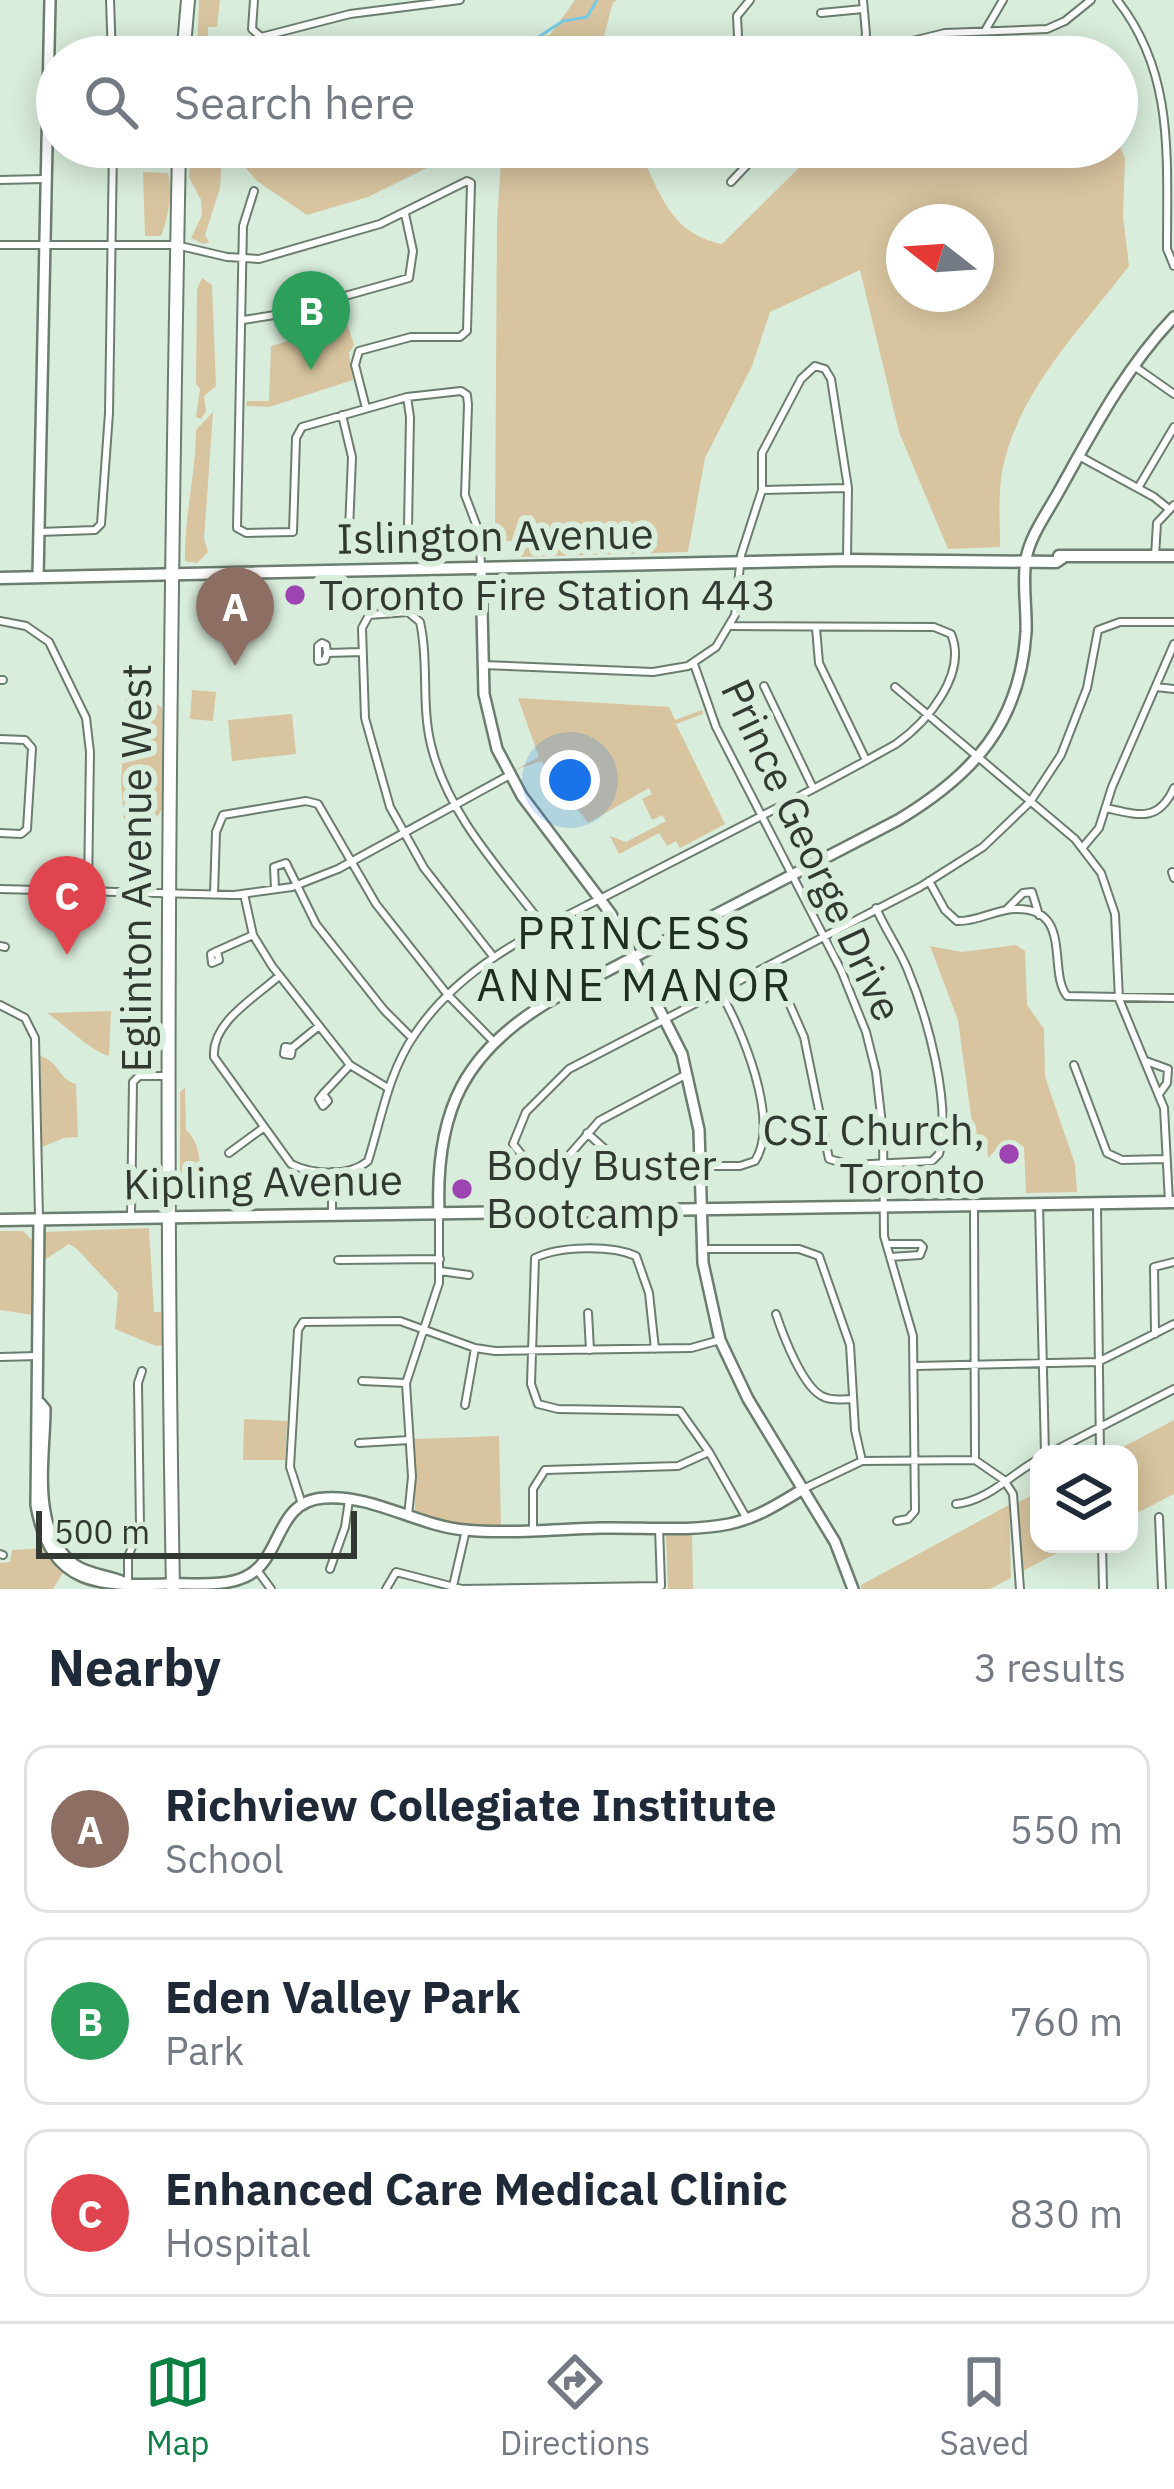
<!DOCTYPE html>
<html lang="en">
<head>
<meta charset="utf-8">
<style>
	body { margin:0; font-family:"IBM Plex Sans",sans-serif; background:#f6f6f7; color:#1f2937 }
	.controls { position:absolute; right:36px; bottom:36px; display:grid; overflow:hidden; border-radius:24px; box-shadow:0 6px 30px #0003 }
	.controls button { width:108px; height:108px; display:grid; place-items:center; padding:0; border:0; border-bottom:3px solid #e0e1e3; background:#fff; color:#1f2937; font:60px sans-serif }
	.compass { position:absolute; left:886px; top:204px; width:108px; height:108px; border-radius:50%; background:#fff; box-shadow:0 6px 30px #0003; rotate:287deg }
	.scale { position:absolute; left:36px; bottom:30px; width:321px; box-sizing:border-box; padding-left:12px; border:6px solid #313932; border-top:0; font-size:33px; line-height:42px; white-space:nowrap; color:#313932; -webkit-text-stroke:9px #d9eddc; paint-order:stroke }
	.you { position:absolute; left:570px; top:780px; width:42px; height:42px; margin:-30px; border:9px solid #fff; border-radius:50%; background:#1a73e8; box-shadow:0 0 0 18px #1a73e833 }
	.badge { display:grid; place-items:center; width:78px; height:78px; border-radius:50%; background:#0b8043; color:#fff; font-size:39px; font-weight:700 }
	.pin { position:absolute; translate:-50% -99px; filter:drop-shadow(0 3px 6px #0008) }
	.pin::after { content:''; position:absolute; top:63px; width:42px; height:36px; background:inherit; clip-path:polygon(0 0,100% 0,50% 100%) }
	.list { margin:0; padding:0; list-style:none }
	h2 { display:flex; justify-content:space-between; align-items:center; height:156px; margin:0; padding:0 48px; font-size:51px }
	h2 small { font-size:39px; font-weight:400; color:#747a83 }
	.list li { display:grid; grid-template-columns:78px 1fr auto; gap:36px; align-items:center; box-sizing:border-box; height:168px; margin:0 24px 24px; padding:0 24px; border:3px solid #e0e1e3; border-radius:24px }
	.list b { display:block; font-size:45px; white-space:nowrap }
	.list p { margin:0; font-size:39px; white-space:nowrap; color:#747a83 }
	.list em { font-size:39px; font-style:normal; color:#747a83 }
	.icon { flex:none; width:66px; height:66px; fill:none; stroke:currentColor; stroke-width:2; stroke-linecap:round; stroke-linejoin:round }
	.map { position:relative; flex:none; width:1174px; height:1589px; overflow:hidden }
	.search { position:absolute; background:#fff; box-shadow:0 6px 30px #0003; left:36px; right:36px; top:36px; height:132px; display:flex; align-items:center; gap:30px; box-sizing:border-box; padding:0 42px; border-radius:66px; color:#747a83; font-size:45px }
	.sheet { height:732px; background:#fff }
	nav { display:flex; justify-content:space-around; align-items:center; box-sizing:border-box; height:168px; border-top:3px solid #e0e1e3; background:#fff; font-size:33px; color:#747a83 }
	nav a { display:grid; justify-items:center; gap:6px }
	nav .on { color:#0b8043 }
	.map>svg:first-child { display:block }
</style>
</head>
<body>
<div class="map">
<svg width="1174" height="1589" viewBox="0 0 1174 1589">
	<rect width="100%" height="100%" fill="#d9eddc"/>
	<path fill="#d8c49f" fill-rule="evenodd" d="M 199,0 L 220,0 L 217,27 L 208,27 L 208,57 L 197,57 Z
		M 575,0 L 618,0 L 613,2 L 602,44 L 593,57 L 346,57 L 550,35 Z
		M 1117,140 L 1125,158 L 1123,216 L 1129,266 C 1081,329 1017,392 1002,472 C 998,496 1000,523 1000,547 L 948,549 L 899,432 L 860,270 L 770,312 L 752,366 L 705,458 L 688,552 L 521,557 L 520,541 L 505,541 L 495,532 L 497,222 L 501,162 L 492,147 L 637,147 C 661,192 668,233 722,244 L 820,147 L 1117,147 ZM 976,222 L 976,294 L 904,294 L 904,222 Z
		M 190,147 L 469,147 L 368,197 L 307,215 L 257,181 L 230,150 L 222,156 L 220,188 L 205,235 L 209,242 L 203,244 L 191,238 L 202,215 L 201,200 L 189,177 Z
		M 143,172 L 168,173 C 173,193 168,219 161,236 L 145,236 Z
		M 202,278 L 212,285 L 216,386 L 204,396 L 206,411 L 201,419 L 196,417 L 200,389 L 196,384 L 197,289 Z
		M 309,311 L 318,332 L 347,323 L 354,345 L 349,353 L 353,380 L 269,407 L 246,406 L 247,401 L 269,401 L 271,346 L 314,333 Z
		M 213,412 L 204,539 L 208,552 L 197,563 L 185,561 C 184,517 196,474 196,430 Z
		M 127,672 L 134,672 L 134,696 L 149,697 L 162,708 L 163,807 L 155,821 L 137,824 L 132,848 L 126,847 L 121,783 Z
		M 192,690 L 216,692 L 213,721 L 190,719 Z
		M 518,698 L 669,707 L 675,720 L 702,710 L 703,714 L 676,724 L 725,824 L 680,848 L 676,841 L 667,846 L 659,833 L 619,854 L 610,836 L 626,842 L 666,821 L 662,815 L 652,820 L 642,799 L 652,794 L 649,788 L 588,823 L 541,761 L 515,770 L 539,757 Z
		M 292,714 L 296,754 L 232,761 L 228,720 Z
		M 1016,945 L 1025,951 L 1027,1005 L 1044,1029 L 1045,1077 L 1075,1164 L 1077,1192 L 1026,1193 L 1024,1147 L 1013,1140 L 1003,1142 L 988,1158 L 987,1142 L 973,1131 L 958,1020 L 930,946 L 962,952 Z
		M 111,1011 L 109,1056 C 92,1052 65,1025 47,1013 Z
		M 40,1056 C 58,1060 59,1080 76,1084 L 78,1137 L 64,1138 L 42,1147 Z
		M 185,1088 L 186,1130 C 203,1144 200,1175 201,1197 L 195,1203 L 192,1197 L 182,1199 L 180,1196 L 180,1092 Z
		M 149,1228 L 154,1312 L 161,1312 L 162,1345 L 156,1346 L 115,1329 L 118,1293 L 77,1249 L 69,1244 L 44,1260 L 45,1232 Z
		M 23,1231 L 32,1240 L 33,1315 L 0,1310 L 0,1231 Z
		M 244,1419 L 287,1421 L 285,1460 L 243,1460 Z
		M 1174,1420 L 1174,1494 L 1129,1517 L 1129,1454 L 1110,1454 Z
		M 499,1436 L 501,1525 L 464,1525 L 415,1512 L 414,1439 Z
		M 1039,1492 L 1039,1544 L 1074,1544 L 1019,1573 L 1018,1502 Z
		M 1009,1505 L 1011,1578 L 990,1589 L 861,1589 L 861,1585 Z
		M 666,1533 L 692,1533 L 693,1589 L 668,1589 Z
		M 45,1548 L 64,1571 L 53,1589 L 0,1589 L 0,1563 L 10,1562 L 12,1550 Z"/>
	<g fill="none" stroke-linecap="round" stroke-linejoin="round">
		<path stroke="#78cbe3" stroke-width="3" d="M 486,57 L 537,38 L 563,21 L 587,17 L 597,0"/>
		<g stroke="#6b7d6f" stroke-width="10">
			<path id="minor" d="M 110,0 L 112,57
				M 254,0 L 252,29 L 261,37 L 350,14 L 460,0
				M 1117,0 C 1174,72 1167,154 1167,249 L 1174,266
				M 821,13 L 863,9
				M 986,29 L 1003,0
				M 739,57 L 737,16 L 750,0
				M 861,57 L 866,34 L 863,0
				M 874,57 L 908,42 L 945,33 L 1047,29 L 1065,21 L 1091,0
				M 0,180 L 44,179
				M 731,182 L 764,147
				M 254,191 L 243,226 L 237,528 L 246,533 L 293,532 L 296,438 L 302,427 L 407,397 L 461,391 L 467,395 L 468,405 L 465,495 L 479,532 L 481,565
				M 0,245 L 176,245 L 227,257 L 259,259 L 380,224 L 467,181 L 471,183 L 467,331 L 460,337 L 411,337 L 359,351 L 355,365 L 366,408
				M 243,320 L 281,314 L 409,278 L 413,251 L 405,214
				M 1134,366 L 1174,394
				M 342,415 L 352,457 L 349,530 L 355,534 L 404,533 L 408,527 L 410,417 L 407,397
				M 1079,456 L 1154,497 L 1169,509
				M 1138,488 L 1174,427
				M 762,490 L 848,488
				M 39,532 L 95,530 L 101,524 L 109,413 L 113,147
				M 1155,556 L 1157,523 L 1174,505
				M 0,621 L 26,626 L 49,642 L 86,718 L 90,752 L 88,890
				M 816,628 L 819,663 L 866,760
				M 327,653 L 325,660 L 318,661 L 318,646 L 322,643 L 326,645 L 327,653 L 361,652
				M 694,664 L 716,727 L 841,970 L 866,1032 L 876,1072 L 883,1133 L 884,1236 L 913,1336 L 915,1511 L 908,1519 L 897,1521
				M 483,665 L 653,672 L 688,666 L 716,647 L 735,615 L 741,555 L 762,490 L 762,453 L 801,379 L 815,366 L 825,369 L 831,379 L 848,488 L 847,559
				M 0,680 L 3,680
				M 764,686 L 813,788
				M 895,687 L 1075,839 L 1101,873 L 1115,914 L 1119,999 L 1164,1108 L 1169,1202
				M 1156,687 L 1174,689
				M 0,739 L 25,740 L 32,748 L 27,829 L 21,834 L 0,833
				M 1106,808 C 1138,815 1158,823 1174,788
				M 1083,847 L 1099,828 L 1112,787 L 1174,644
				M 1172,872 L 1174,878
				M 929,881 L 945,910 L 957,921 C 977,922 994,910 1014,909 C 1074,906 1047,971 1067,996 L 1174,998
				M 0,889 L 234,895 L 292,887 L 338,869 L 508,776
				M 275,889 L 274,867 L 286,863 L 316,924 L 384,1010 L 412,1038
				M 214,894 L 216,832 L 223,815 L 306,801 L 318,804 L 376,904 L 447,994 L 494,1042
				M 244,894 L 253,935 L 272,966 L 350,1065 L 388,1088
				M 1007,909 L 1023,893 L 1032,892 L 1039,915
				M 0,946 L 5,947
				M 217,951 L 219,960 L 212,963 L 211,954 L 217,951 L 253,935
				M 492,955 L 424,868 L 390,807 L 365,718 L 362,628 L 369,615 L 408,612 L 420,622 C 429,661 421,704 431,745 C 448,816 502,871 545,928
				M 772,964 L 804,1037 L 829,1159 L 851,1165 L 932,1161 L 939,1154 C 952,1104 927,1016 907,968 C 898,947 885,929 876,908
				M 279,976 C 256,997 211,1022 214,1057 L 291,1164 C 313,1175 349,1177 368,1161 C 382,1117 388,1073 415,1034 C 467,956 558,922 637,880 C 724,835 811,792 896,744 C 927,722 968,674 951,634 L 934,627 L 732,626
				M 0,1005 L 25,1018 L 35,1038 L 39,1219
				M 292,1048 L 291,1055 L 284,1054 L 285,1047 L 292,1048 L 319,1026
				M 1146,1061 L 1168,1069 L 1167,1083 L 1159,1094
				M 1074,1065 L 1107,1153 L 1122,1160 L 1166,1159
				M 685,1075 L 599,1121 L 558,1168 L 545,1170 L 530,1165 L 513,1144 L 526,1112 L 569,1069 L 920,887 L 983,847 L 1030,802 L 1061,755 L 1087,688 L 1098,630 L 1120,622 L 1174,622
				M 323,1094 L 328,1101 L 323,1106 L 319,1099 L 323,1094 L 350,1065
				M 587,1133 L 624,1166 L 635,1167
				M 229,1153 L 263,1128
				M 700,1166 L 740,1166 L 755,1161 C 781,1121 741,1027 719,990
				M 332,1172 L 332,1215
				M 1039,1204 L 1045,1454
				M 974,1206 L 975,1460
				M 1097,1206 L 1100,1454
				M 131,1216 L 133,1082 L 139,1076 L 168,1076
				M 889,1244 L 920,1244 L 923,1247 L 920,1255 L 890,1257
				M 702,1249 L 799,1249 L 819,1256 L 850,1345 L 855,1430 L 862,1461
				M 338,1260 L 440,1259
				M 440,1271 L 469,1275
				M 588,1313 L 590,1350
				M 776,1314 C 783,1335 803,1389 824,1397 C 832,1401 844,1399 853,1399
				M 1155,1334 L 1154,1267 L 1174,1262
				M 655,1349 L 649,1293 L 636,1256 C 611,1245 559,1246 535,1258 L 531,1384 L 538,1404 L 558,1409 L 680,1411 L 709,1452 L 747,1519
				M 0,1357 L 38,1356
				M 915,1366 L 1098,1362 L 1174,1324
				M 362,1381 L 406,1383
				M 465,1405 L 475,1348
				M 359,1443 L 409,1440
				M 1048,1454 L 1174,1389
				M 975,1460 L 1004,1480 L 1013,1494 L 1020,1589
				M 803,1489 L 862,1461 L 975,1460
				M 302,1504 L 290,1467 L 298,1330 L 303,1322 L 400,1321 L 475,1348 L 495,1351 L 691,1348 L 720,1340
				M 956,1504 C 988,1501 1011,1474 1039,1459
				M 408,1516 L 412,1477 L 406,1383 L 439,1283 L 439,1214
				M 1159,1517 L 1162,1589
				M 659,1527 L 661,1585
				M 533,1529 L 533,1489 L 545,1470 L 678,1466 L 709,1452
				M 1102,1544 L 1103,1589
				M 0,1554 L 3,1555
				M 330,1569 L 345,1527 L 349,1500
				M 257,1570 L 271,1589
				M 128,1584 L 128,1557 L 140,1527 L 138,1383 L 142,1371
				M 453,1586 L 466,1530
				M 386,1589 L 396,1572 L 462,1589 L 661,1586"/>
		</g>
		<g stroke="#6b7d6f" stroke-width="14">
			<path id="tertiary" d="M 481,569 L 484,694 L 497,749 L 522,796 L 611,914 L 682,1054 L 699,1130 L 703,1263 L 720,1340 L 748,1399 L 835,1542 L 853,1589
				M 38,577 L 50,0
				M 439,1213 C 435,1111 464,1050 555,998 L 898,820 C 973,775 1020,724 1026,632 C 1027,608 1022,583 1026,559 C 1030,536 1047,513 1058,493 C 1092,432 1125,368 1174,317
				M 39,1219 L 36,1505 C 51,1589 101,1586 172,1584 C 195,1583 224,1587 245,1577 C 283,1560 274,1501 324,1498 C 372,1494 418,1526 465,1530 C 510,1534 557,1529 602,1528 C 643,1527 689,1532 729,1524 C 757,1518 780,1503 803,1489
				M 40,1403 L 45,1409 C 45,1457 29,1532 75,1565 C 91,1576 112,1575 128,1584"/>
		</g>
		<g stroke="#6b7d6f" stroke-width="15">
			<path id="secondary" d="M 1059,556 L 1174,556
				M 0,578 L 847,560 L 1056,562 L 1062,558
				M 0,1220 L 1174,1202"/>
		</g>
		<g stroke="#6b7d6f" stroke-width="16">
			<path id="primary" d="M 183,57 L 188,0
				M 173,1589 C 164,1108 170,628 179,147"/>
		</g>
		<use href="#minor" stroke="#fff" stroke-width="6"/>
		<use href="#tertiary" stroke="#fff" stroke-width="9"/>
		<use href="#secondary" stroke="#fff" stroke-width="10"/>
		<use href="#primary" stroke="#fff" stroke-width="12"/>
	</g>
	<g fill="#9c45b2" stroke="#d9eddc" stroke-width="4.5">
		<circle cx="295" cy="595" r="12"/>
		<circle cx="1009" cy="1154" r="12"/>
		<circle cx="462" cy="1189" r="12"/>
	</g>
	<g text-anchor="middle" stroke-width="12" stroke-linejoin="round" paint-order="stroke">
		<g font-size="42" fill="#313932" stroke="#d9eddc">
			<text transform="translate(495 536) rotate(-1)" y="15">Islington Avenue</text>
			<text transform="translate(812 850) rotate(65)" y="15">Prince George Drive</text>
			<text transform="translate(136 868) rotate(-90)" y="15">Eglinton Avenue West</text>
			<text transform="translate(263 1182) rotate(-1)" y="15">Kipling Avenue</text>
		</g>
		<g font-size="42" fill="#313932" stroke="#d9eddc" text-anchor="start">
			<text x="319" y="610">Toronto Fire Station 443</text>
			<text x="985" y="1145" text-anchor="end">CSI Church,<tspan x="985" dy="48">Toronto</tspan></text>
			<text x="486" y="1180">Body Buster<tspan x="486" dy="48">Bootcamp</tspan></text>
		</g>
		<g font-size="45" letter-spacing="3" fill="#1e2e21" stroke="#d9eddc">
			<text x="635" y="949">PRINCESS<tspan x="635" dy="52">ANNE MANOR</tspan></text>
		</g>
	</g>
</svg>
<div class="controls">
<button><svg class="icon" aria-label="layers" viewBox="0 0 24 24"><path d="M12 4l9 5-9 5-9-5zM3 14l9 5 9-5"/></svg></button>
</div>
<svg class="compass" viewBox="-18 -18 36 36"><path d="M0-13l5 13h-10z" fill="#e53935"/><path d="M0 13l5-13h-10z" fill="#747a83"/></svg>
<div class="scale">500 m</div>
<div class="you"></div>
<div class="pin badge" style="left:235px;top:666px;background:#8d6e63">A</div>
<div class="pin badge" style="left:311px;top:370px;background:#2e9e5b">B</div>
<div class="pin badge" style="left:67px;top:955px;background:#e0444e">C</div>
<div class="search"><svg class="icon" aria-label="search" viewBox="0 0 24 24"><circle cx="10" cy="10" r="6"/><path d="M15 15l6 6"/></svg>Search here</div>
</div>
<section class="sheet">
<h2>Nearby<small>3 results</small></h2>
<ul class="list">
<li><span class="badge" style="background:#8d6e63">A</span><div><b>Richview Collegiate Institute</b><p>School</p></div><em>550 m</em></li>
<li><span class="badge" style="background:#2e9e5b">B</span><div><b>Eden Valley Park</b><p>Park</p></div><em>760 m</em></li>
<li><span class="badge" style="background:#e0444e">C</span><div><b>Enhanced Care Medical Clinic</b><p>Hospital</p></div><em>830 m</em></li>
</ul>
</section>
<nav>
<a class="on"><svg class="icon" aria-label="map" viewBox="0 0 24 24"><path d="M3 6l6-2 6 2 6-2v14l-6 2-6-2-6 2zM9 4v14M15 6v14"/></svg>Map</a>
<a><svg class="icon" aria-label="directions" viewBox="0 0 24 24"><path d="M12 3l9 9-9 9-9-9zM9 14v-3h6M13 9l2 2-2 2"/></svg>Directions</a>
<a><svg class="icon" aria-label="saved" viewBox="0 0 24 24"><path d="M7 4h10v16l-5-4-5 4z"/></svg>Saved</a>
</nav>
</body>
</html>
